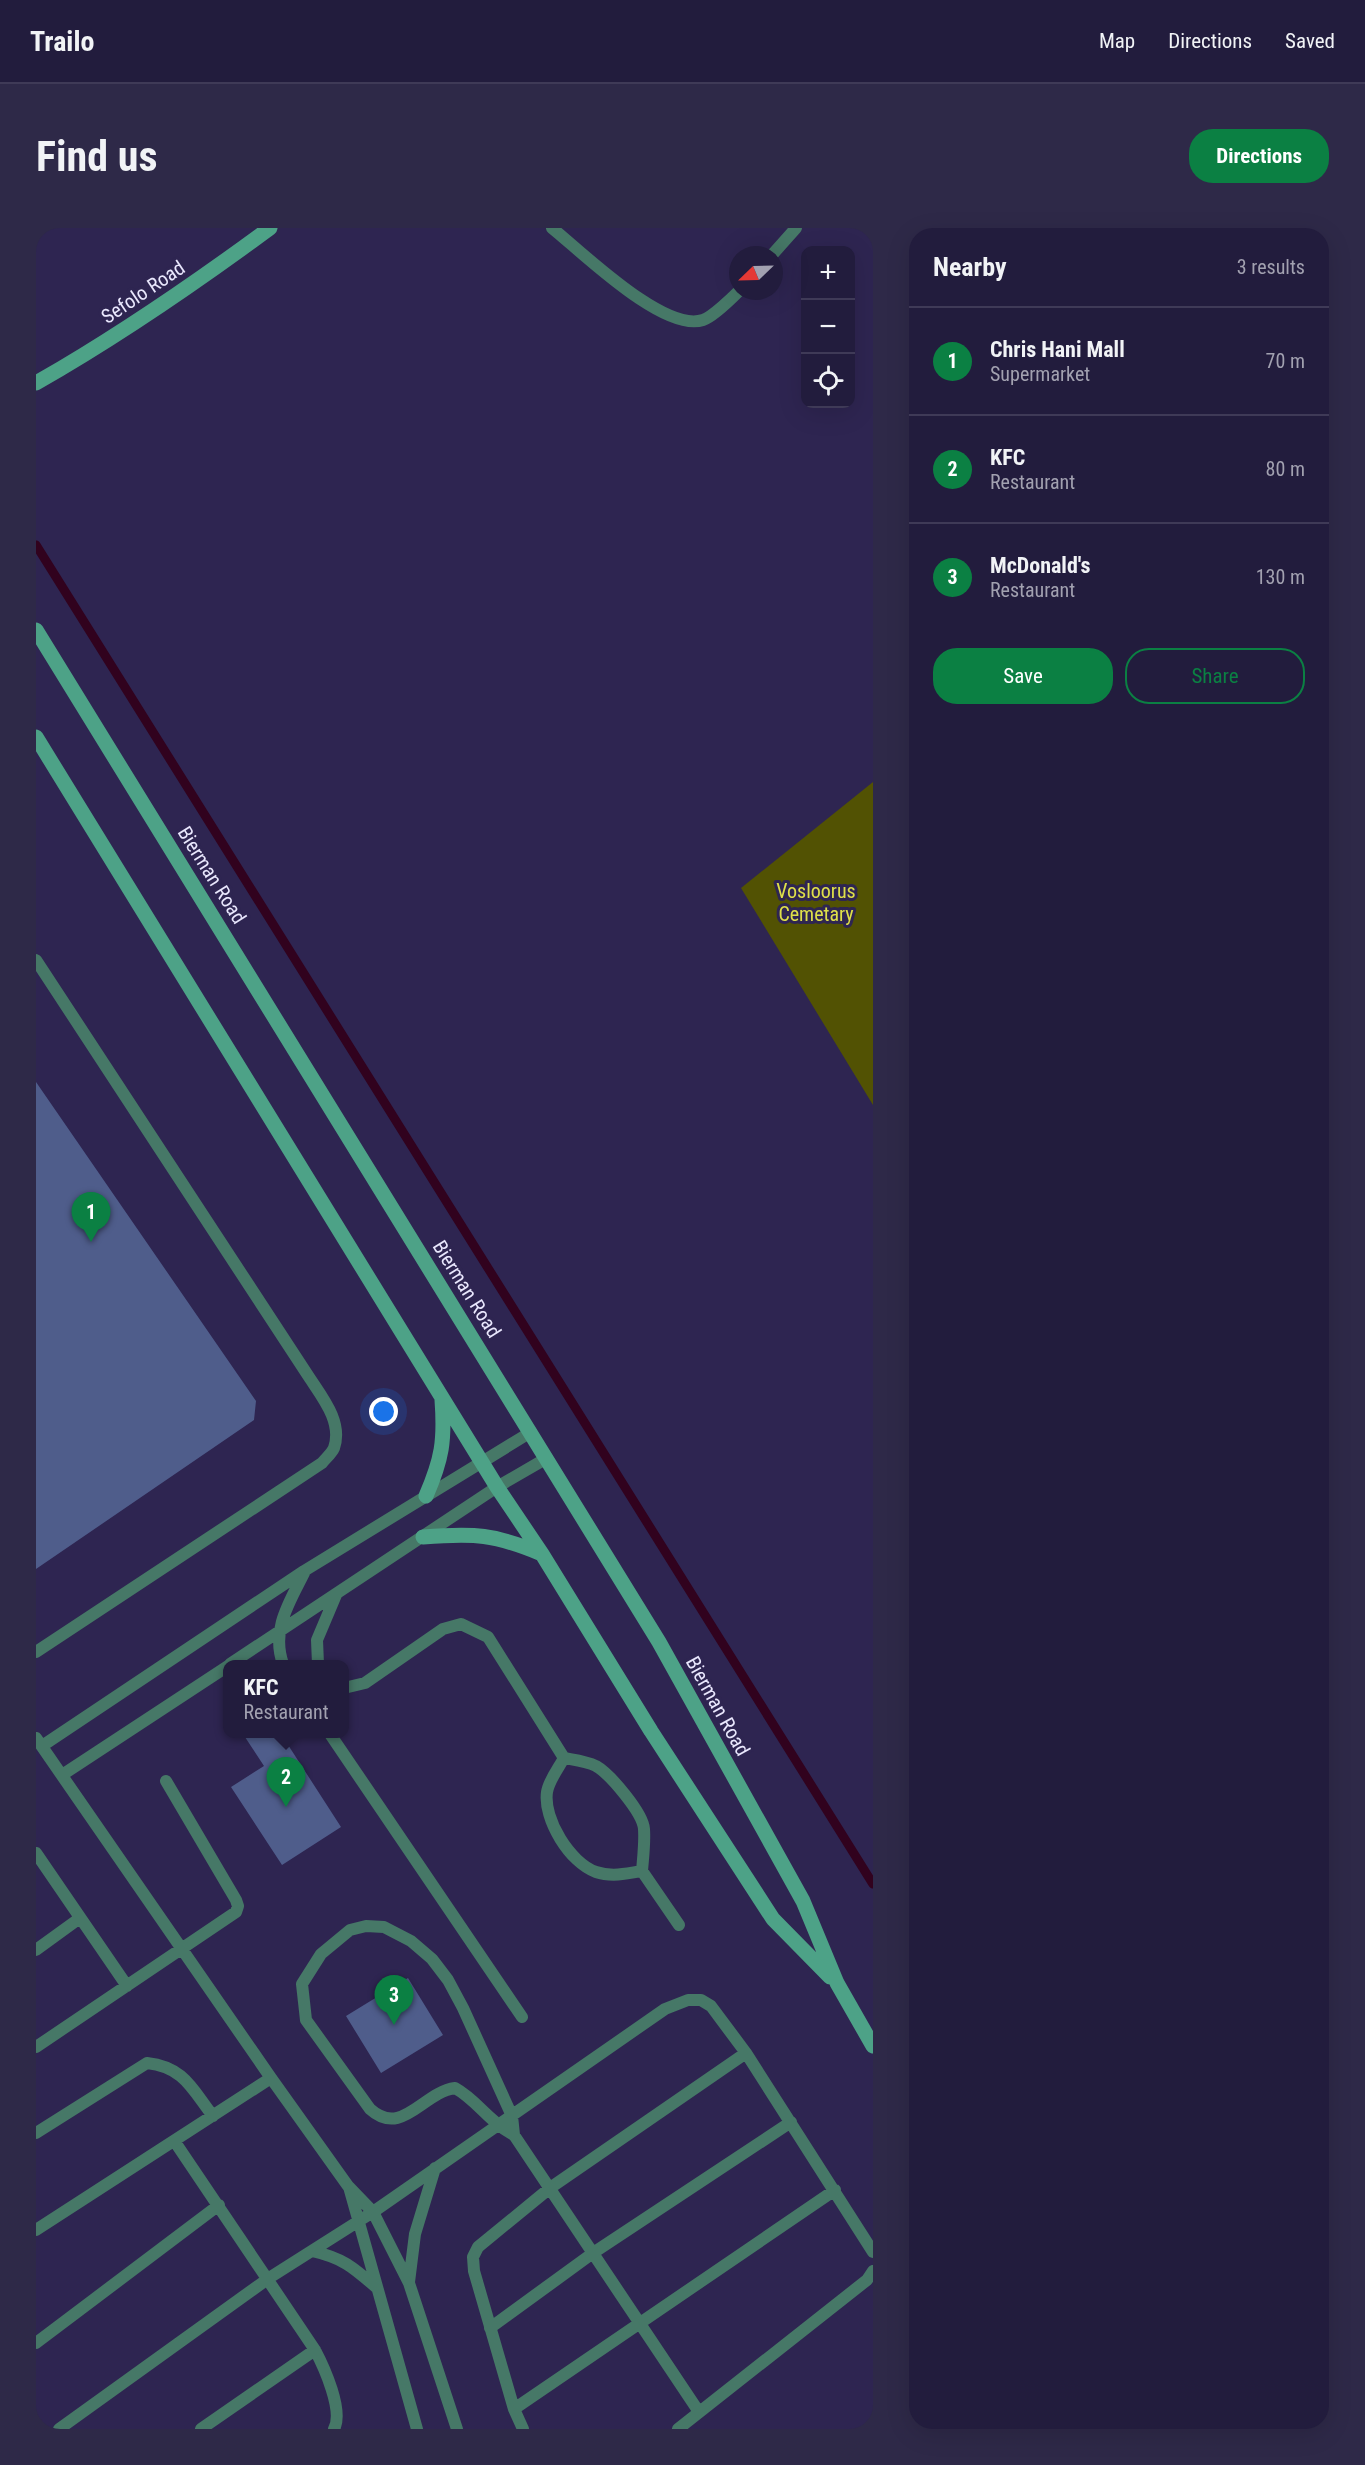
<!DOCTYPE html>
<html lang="en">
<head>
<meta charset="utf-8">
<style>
	body { margin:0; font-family:"Roboto Condensed",sans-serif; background:#2e2948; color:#f1f3f6 }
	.controls { position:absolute; right:18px; top:18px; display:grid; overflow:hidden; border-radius:12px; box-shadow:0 6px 24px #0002 }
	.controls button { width:54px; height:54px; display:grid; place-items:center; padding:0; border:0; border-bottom:2px solid #3f3a57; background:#221c3d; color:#f1f3f6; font:30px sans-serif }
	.compass { position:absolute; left:693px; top:18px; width:54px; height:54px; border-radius:50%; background:#221c3d; box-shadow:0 6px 24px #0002; rotate:247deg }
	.you { position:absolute; left:348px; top:1184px; width:21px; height:21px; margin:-15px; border:4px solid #fff; border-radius:50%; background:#1a73e8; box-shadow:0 0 0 9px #1a73e833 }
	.badge { display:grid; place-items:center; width:39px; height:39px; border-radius:50%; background:#0b8043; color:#fff; font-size:20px; font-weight:700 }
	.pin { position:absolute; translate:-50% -50px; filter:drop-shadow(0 2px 3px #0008) }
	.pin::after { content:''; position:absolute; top:32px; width:21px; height:18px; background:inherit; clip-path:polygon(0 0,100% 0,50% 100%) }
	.popup { position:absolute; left:187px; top:1432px; width:126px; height:78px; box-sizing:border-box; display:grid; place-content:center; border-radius:12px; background:#221c3d; filter:drop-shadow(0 2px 4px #0005); font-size:20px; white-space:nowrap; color:#a2a1b0 }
	.popup b { font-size:22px; color:#f1f3f6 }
	.popup::after { content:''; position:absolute; left:50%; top:100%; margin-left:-12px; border:12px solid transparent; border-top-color:#221c3d }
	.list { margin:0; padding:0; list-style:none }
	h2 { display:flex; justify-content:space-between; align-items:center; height:78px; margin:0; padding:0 24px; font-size:26px }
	h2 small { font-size:20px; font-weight:400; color:#a2a1b0 }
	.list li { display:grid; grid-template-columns:39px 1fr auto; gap:18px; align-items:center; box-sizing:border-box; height:108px; padding:0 24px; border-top:2px solid #3f3a57 }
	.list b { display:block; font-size:22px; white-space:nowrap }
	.list p { margin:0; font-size:20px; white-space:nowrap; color:#a2a1b0 }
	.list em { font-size:20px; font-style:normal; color:#a2a1b0 }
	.actions { display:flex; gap:12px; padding:18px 24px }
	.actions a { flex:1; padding:14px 0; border:2px solid #0b8043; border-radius:24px; text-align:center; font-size:21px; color:#0b8043 }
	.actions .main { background:#0b8043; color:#fff }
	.icon { flex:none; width:33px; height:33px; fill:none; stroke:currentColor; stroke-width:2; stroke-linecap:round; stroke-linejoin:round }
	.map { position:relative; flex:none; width:837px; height:2201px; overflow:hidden; border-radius:24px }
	header { display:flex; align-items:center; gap:36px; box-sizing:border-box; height:84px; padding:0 30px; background:#221c3d; border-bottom:2px solid #3f3a57 }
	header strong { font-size:28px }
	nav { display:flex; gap:33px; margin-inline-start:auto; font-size:21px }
	.intro { display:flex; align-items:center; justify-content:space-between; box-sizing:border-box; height:144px; padding:0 36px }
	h1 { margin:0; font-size:42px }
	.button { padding:15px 27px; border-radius:24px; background:#0b8043; color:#fff; font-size:21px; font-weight:700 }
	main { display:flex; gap:36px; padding:0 36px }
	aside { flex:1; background:#221c3d; border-radius:24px; box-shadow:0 6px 24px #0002 }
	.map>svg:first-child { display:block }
</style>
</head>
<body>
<header>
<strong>Trailo</strong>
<nav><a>Map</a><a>Directions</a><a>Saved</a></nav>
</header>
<div class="intro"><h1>Find us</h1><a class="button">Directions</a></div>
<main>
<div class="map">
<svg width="837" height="2201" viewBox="0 0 837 2201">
	<rect width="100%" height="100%" fill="#2e2551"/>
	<path fill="#525203" d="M 837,554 L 837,877 L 705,660 Z"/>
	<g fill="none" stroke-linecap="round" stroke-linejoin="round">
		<path stroke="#31021e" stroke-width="9" d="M 0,317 L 837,1656"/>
	</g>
	<path fill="#4f5d8b" d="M 0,854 L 220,1173 L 218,1192 L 0,1341 Z
		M 207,1506 L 245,1506 L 305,1599 L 246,1637 L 195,1559 L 228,1538 Z
		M 372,1750 L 407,1807 L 345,1845 L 310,1788 Z"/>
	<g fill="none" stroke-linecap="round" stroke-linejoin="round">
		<path stroke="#467867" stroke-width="12" d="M 516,0 C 546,24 628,105 667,92 C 676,89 696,70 703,63
			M 736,27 L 760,0
			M 0,732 L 273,1149 C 286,1169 307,1194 298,1220 C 296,1225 290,1230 286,1235 L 0,1424
			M 194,1436 L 461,1259 L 511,1230
			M 247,1436 C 235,1402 253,1375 268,1345
			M 282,1436 L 281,1412 L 300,1367
			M 308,1460 L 329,1455 L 407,1401 L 425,1396 L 452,1409 L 528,1530 C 522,1541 513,1552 511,1564 C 507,1591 534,1635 560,1644 C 575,1649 590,1646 606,1643 L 643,1697
			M 294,1506 L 486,1789
			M 0,1510 L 235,1850 L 312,1958 L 337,1984 L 373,2055 L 421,2201
			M 6,1518 L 268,1343 L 495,1204
			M 528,1530 C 539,1532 550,1533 560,1538 C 574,1546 607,1585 608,1601 C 609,1615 607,1630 606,1643
			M 26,1547 L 192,1438
			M 0,1625 L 91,1758
			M 0,1722 L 44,1690
			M 0,1819 L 200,1684 L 202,1678 L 200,1672 L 130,1553
			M 0,1905 L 111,1835 C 148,1839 156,1861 177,1888
			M 478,1907 L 476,1888 L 427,1780 L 412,1752 L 396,1731 L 375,1713 L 348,1699 L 330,1698 L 314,1702 L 285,1726 L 266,1756 L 270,1792 L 334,1881 C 366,1910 387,1864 419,1860 C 441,1872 453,1894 478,1907 L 663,2184
			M 139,1914 L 279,2122 C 288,2139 308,2183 298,2201
			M 313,1959 L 381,2201
			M 0,2002 L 235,1850
			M 276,2023 C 307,2030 317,2039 341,2060
			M 373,2054 L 379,2006 L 399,1940
			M 454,2100 L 557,2025 L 755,1894
			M 0,2115 L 183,1977
			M 478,2181 L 799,1962
			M 0,2197 L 3,2201
			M 23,2201 L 233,2050 L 337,1984 L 629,1781 L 652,1772 L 665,1772 L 675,1778 L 710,1825 L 837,2024
			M 165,2201 L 279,2122
			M 487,2201 L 478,2181 L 438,2043 L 437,2029 L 442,2019 L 514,1960 L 710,1825
			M 642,2201 L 831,2052 L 837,2043"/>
		<path stroke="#4da287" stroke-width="15" d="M 0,155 C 81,109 158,56 234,0
			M 0,402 L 623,1414 L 767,1673 L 801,1755 L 837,1818
			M 0,509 L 461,1259 L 506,1326 L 615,1503 L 737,1691 L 794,1749
			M 390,1268 C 406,1231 409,1213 406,1172
			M 387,1309 C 439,1305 458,1306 506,1326"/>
	</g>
	<g text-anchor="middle" stroke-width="6" stroke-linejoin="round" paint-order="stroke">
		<g font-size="20" fill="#e9e7fd" stroke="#2e2551">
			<text transform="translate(107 64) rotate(-34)" y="7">Sefolo Road</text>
			<text transform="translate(176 647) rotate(58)" y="7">Bierman Road</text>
			<text transform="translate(431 1061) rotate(58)" y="7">Bierman Road</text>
			<text transform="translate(682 1478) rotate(61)" y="7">Bierman Road</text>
		</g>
		<g font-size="20" fill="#dfe049" stroke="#2e2551">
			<text x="780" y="670">Vosloorus<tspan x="780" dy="23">Cemetary</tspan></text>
		</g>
	</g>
</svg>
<div class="controls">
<button>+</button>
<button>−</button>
<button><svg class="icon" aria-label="locate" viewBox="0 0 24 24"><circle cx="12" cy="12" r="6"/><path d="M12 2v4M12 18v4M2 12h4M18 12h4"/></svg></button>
</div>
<svg class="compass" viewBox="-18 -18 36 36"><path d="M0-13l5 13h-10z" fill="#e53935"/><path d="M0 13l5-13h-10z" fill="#a2a1b0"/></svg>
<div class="you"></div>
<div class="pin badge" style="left:55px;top:1014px">1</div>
<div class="pin badge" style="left:250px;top:1579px">2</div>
<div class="popup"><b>KFC</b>Restaurant</div>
<div class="pin badge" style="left:358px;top:1797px">3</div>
</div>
<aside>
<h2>Nearby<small>3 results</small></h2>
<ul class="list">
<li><span class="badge">1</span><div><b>Chris Hani Mall</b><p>Supermarket</p></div><em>70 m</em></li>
<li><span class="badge">2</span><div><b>KFC</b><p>Restaurant</p></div><em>80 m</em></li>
<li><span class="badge">3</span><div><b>McDonald's</b><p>Restaurant</p></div><em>130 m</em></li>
</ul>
<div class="actions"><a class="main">Save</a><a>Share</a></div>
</aside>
</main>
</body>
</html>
